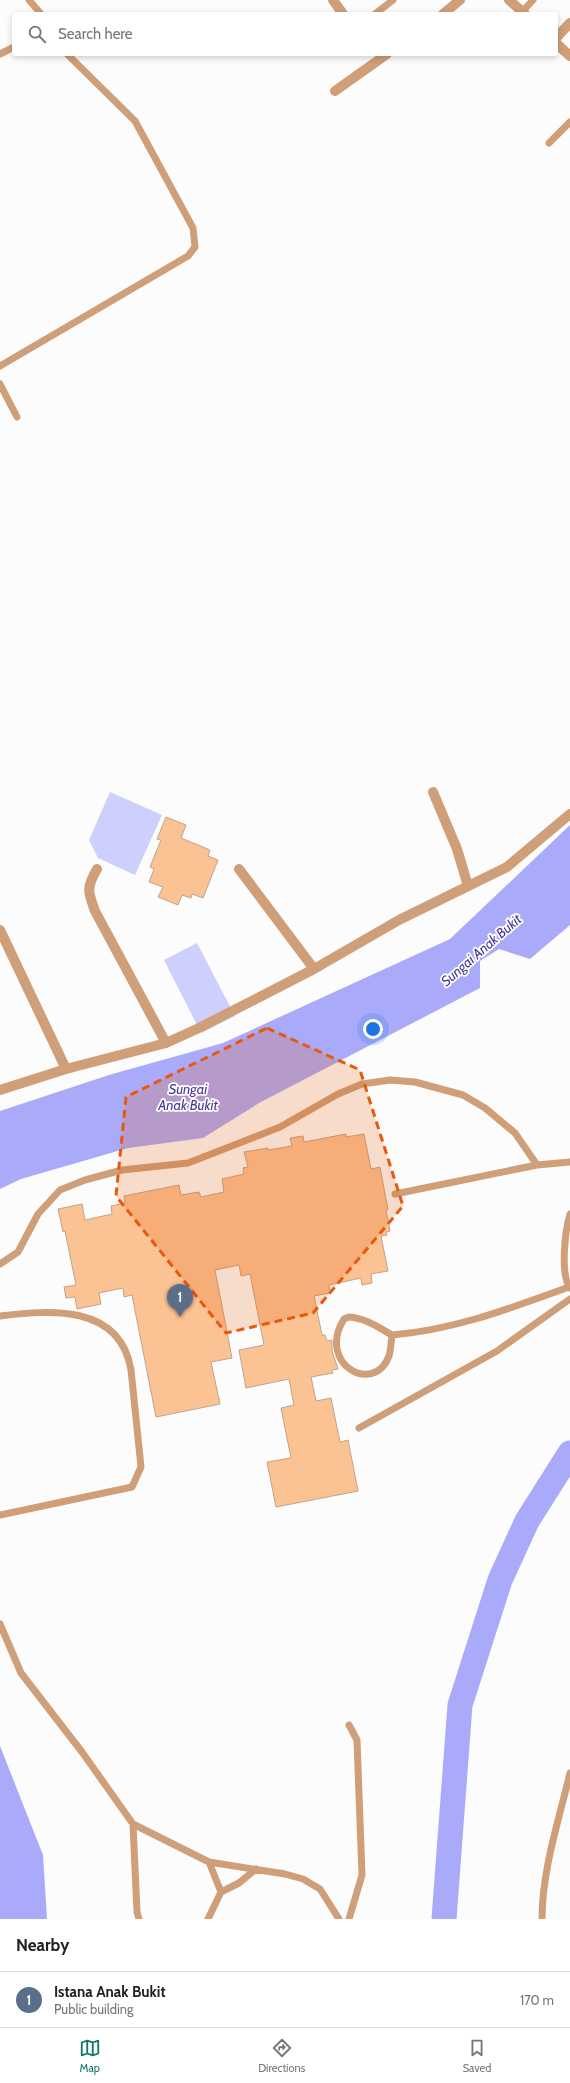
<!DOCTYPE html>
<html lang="en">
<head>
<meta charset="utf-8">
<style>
	body { margin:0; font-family:Cabin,sans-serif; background:#f6f6f6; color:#222 }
	.you { position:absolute; left:373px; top:1029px; width:14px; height:14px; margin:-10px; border:3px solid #fff; border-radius:50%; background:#1a73e8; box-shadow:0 0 0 6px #1a73e833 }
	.badge { display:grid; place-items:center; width:26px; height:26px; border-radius:50%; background:#0f766e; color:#fff; font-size:13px; font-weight:700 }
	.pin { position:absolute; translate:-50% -33px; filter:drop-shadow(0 1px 2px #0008) }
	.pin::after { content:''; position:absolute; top:21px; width:14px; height:12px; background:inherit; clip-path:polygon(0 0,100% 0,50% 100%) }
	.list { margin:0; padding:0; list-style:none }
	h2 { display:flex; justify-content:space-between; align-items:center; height:52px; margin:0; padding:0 16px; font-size:17px }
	h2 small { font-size:13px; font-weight:400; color:#767676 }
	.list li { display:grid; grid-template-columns:26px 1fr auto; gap:12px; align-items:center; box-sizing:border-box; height:56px; padding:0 16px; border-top:1px solid #e0e0e0 }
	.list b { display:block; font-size:15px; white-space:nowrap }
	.list p { margin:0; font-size:13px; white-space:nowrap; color:#767676 }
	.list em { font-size:13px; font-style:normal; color:#767676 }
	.icon { flex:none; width:22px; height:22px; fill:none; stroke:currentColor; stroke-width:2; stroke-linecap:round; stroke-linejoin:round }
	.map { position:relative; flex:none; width:570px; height:1919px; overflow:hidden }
	.search { position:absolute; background:#fff; box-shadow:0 2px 6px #0003; left:12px; right:12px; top:12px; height:44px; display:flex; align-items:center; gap:10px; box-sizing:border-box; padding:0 14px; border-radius:4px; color:#767676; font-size:15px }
	.sheet { height:108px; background:#fff }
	nav { display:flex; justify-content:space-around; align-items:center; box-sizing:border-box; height:56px; border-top:1px solid #e0e0e0; background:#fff; font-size:11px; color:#767676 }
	nav a { display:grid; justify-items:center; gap:2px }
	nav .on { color:#0f766e }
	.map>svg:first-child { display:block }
</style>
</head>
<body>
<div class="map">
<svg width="570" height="1919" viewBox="0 0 570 1919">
	<rect width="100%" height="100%" fill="#fcfcfc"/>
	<path fill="#cdcffd" d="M 110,792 L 162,815 L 135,875 L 98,858 L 89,840 Z
		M 197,943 L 235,1016 L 201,1033 L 164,960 Z"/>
	<path fill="#aaaafa" d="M 570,825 L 570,925 L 530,959 L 499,949 L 480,961 L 480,988 L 259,1103 L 203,1138 L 128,1148 L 21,1179 L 0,1189 L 0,1111 L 109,1075 L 223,1043 L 450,939 Z
		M 0,1746 L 43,1855 L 47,1919 L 0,1919 Z"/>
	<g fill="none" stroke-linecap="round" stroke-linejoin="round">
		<path stroke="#aaaafa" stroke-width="25" d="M 444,1919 L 460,1705 L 500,1580 L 527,1521 L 570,1453"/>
	</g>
	<path fill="#fbc293" stroke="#c1a38a" d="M 166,817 L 186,825 L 181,838 L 210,850 L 208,856 L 218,860 L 203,898 L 192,894 L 191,898 L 182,895 L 178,905 L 158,897 L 163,887 L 149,882 L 154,869 L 150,867 L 161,840 L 157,839 Z
		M 346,1134 L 346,1137 L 364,1134 L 371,1169 L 380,1167 L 388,1210 L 386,1210 L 390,1231 L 386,1232 L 387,1235 L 381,1236 L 388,1271 L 371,1274 L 372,1283 L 362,1285 L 361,1278 L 329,1285 L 330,1293 L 314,1296 L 322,1335 L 325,1335 L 327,1341 L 332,1340 L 332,1351 L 338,1369 L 332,1370 L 333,1373 L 311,1377 L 316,1401 L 331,1398 L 340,1442 L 348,1440 L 358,1491 L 276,1507 L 267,1462 L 291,1458 L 281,1408 L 294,1405 L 289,1379 L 246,1388 L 239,1350 L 264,1345 L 250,1274 L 241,1276 L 239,1265 L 215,1270 L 232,1358 L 211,1362 L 220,1404 L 156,1417 L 132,1295 L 124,1297 L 123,1288 L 99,1293 L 101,1304 L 77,1309 L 75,1297 L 66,1298 L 64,1287 L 76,1285 L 65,1231 L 63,1232 L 58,1209 L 82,1204 L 85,1220 L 112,1214 L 111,1206 L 125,1203 L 124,1196 L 179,1185 L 181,1195 L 199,1192 L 201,1197 L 224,1192 L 222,1179 L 244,1174 L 243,1168 L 248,1167 L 244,1152 L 268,1148 L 268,1150 L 292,1146 L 290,1138 L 303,1136 L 304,1142 Z"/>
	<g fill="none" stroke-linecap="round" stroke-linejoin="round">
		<path stroke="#ce9f78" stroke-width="7" d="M 29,0 L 41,14
			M 522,12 L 533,0
			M 375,14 L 393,0
			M 0,54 L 14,47
			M 549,143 L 570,122
			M 0,366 L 188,256 L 195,247 L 193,228 L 135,121 L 67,54
			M 0,384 L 17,417
			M 395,1194 L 537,1165 L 570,1162
			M 570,1214 C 565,1231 560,1274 570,1288
			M 0,1264 L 18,1252 L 38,1214 L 60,1190 L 85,1180 L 122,1170 L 188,1163 L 280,1127 L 338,1094 L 362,1084 L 390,1080 L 415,1082 L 463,1095 L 485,1108 L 515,1133 L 537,1165
			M 0,1316 C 51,1310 120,1304 131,1370 L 141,1467 L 132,1487 L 0,1515
			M 349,1317 C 365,1318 378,1327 392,1335 C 391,1342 391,1349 389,1356 C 374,1396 316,1364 344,1319 Z
			M 392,1335 C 454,1330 511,1308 569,1287
			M 359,1428 L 497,1351 L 570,1299
			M 0,1624 L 21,1673 L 82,1752 L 133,1824 L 209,1862 L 285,1874 L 303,1879 L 320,1889 L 339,1919
			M 133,1824 L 137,1912 L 139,1919
			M 209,1862 L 221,1892
			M 208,1919 L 221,1892 L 239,1883 L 256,1869
			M 349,1919 L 362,1875 L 357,1740 L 349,1725
			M 542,1919 C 542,1870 559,1820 570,1773"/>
		<path stroke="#ce9f78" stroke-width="10" d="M 333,0 L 343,14
			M 509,0 L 525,14
			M 443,14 L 460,0
			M 556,38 L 570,23
			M 556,43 L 570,56
			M 335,91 L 387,54
			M 433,792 L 457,849 L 468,886
			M 97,869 C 86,888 88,892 95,911 L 166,1043
			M 239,869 L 314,969
			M 0,930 L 66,1069
			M 0,1090 L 66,1069 L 166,1043 L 199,1028 L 314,969 L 399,920 L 507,867 L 570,814"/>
	</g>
	<path fill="#e8590c" fill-opacity="0.2" stroke="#e8590c" stroke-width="3" stroke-dasharray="8 5" stroke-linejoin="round" d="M 267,1028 L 360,1070 L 403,1206 L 313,1313 L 226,1333 L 116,1196 L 126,1097 Z"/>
	<g text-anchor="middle" stroke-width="3.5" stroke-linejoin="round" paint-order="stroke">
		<g font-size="14" font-style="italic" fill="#453b96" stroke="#fff">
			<text transform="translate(481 950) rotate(-41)" y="5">Sungai Anak Bukit</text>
			<text x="188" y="1094">Sungai<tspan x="188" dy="16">Anak Bukit</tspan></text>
		</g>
	</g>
</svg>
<div class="you"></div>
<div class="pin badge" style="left:180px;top:1317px;background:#5c6f8a">1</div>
<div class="search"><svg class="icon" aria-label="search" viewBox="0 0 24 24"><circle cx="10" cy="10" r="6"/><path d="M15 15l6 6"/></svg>Search here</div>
</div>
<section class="sheet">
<h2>Nearby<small></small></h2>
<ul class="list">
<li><span class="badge" style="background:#5c6f8a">1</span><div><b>Istana Anak Bukit</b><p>Public building</p></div><em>170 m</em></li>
</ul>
</section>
<nav>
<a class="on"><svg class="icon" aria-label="map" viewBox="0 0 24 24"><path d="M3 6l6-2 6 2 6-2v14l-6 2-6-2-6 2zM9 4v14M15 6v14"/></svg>Map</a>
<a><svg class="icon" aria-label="directions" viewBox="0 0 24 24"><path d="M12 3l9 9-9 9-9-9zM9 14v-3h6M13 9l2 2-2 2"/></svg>Directions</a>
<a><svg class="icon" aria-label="saved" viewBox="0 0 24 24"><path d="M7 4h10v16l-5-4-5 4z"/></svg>Saved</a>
</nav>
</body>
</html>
